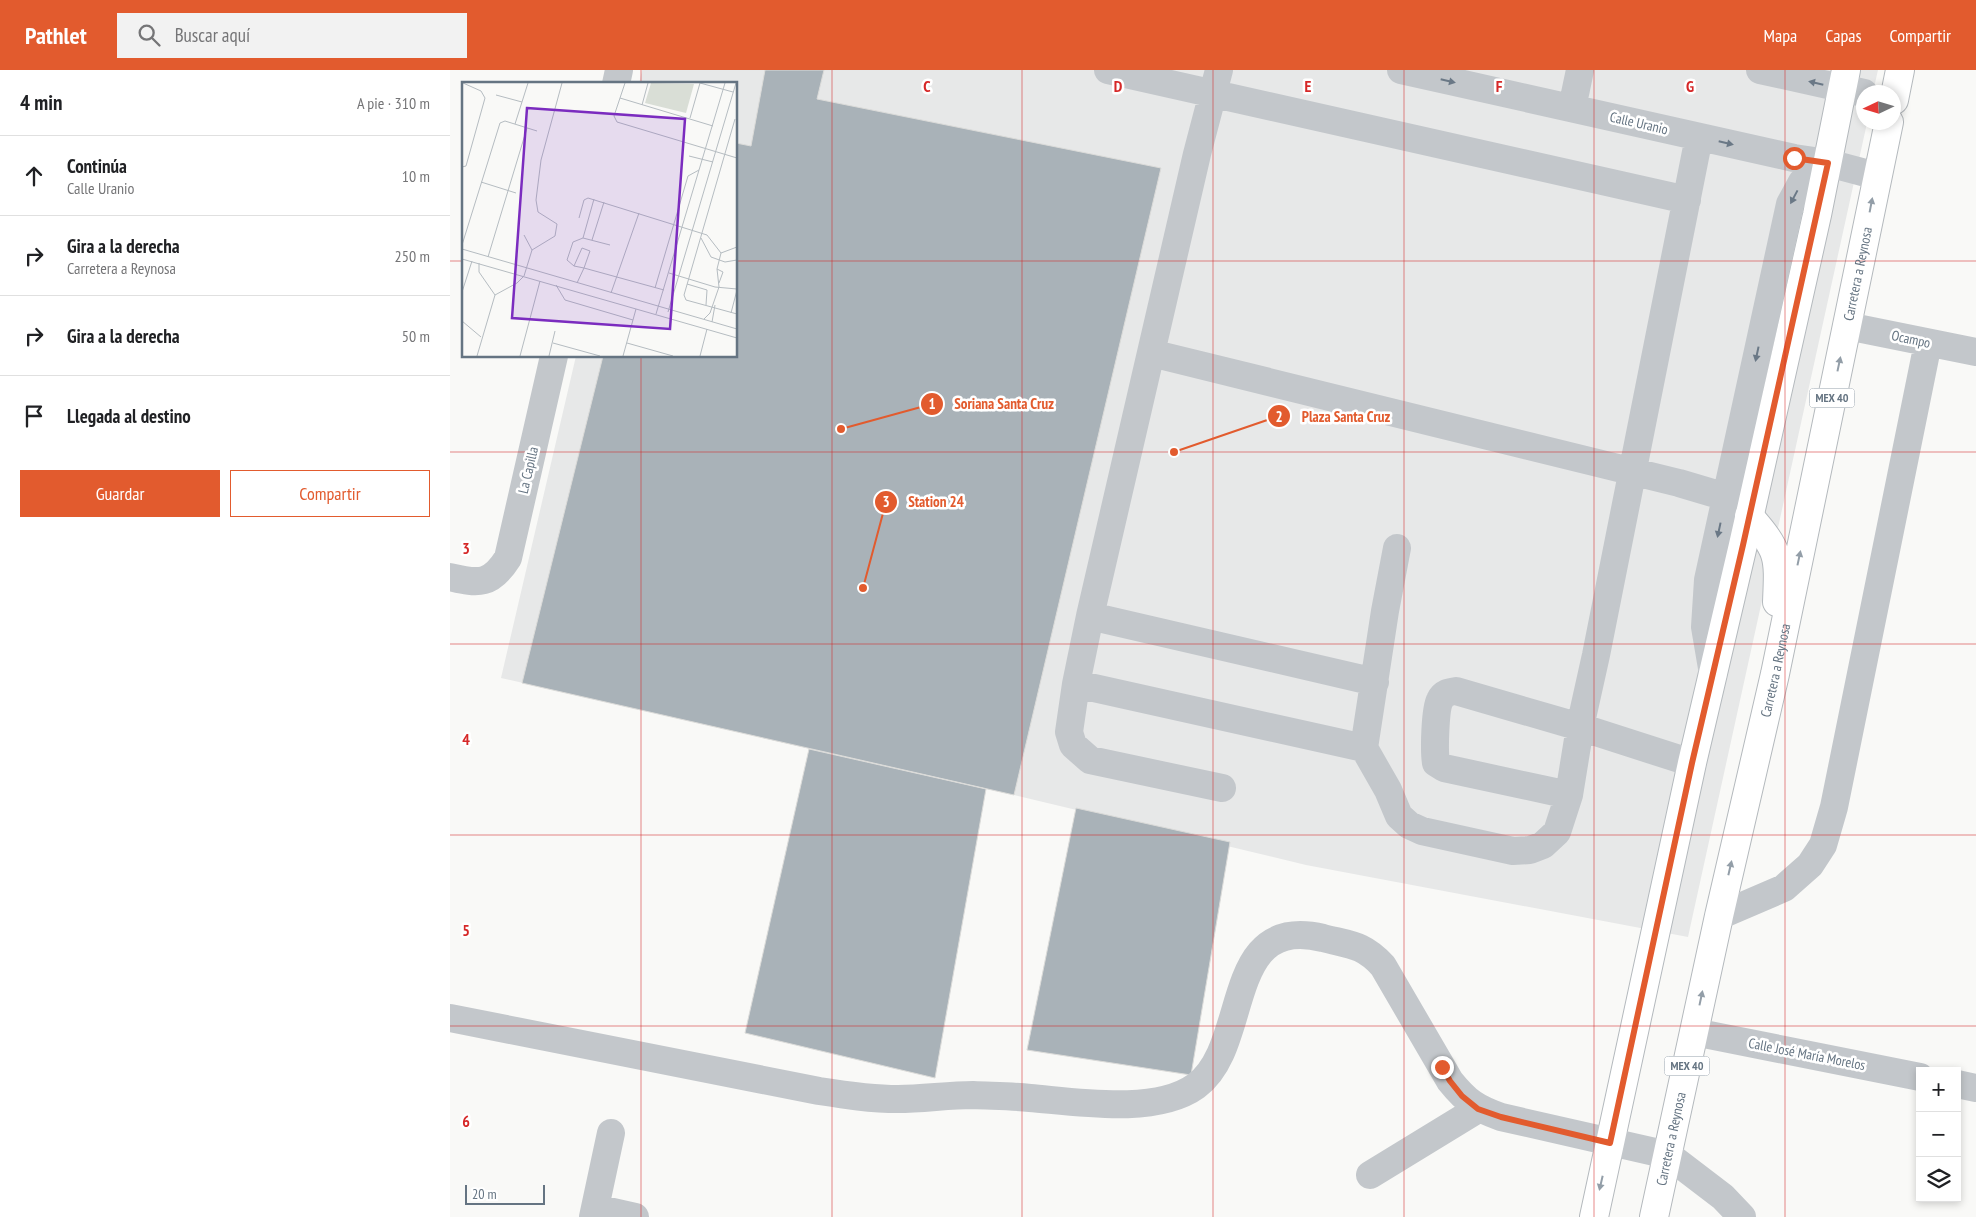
<!DOCTYPE html>
<html lang="es">
<head>
<meta charset="utf-8">
<style>
	body { margin:0; font-family:"PT Sans Narrow",sans-serif; background:#f2f2f2; color:#202124 }
	.controls { position:absolute; right:15px; bottom:15px; display:grid; overflow:hidden; border-radius:0px; box-shadow:0 2px 8px #0003 }
	.controls button { width:45px; height:45px; display:grid; place-items:center; padding:0; border:0; border-bottom:1px solid #e0e0e0; background:#fff; color:#202124; font:25px sans-serif }
	.compass { position:absolute; left:1406px; top:15px; width:45px; height:45px; border-radius:50%; background:#fff; box-shadow:0 2px 8px #0003; rotate:266deg }
	.scale { position:absolute; left:15px; bottom:12px; width:80px; box-sizing:border-box; padding-left:5px; border:2px solid #657482; border-top:0; font-size:14px; line-height:18px; white-space:nowrap; color:#657482; -webkit-text-stroke:4px #fff; paint-order:stroke }
	.stop { position:absolute; width:15px; height:15px; margin:-11px; border:4px solid #e25b2e; border-radius:50%; background:#fff }
	.stop.end { background:#e25b2e; border-color:#fff; box-shadow:0 1px 5px #0008 }
	.list { margin:0; padding:0; list-style:none }
	h2 { display:flex; justify-content:space-between; align-items:center; height:65px; margin:0; padding:0 20px; font-size:21px }
	h2 small { font-size:16px; font-weight:400; color:#757577 }
	.list li { display:grid; grid-template-columns:32px 1fr auto; gap:15px; align-items:center; box-sizing:border-box; height:80px; padding:0 20px; border-top:1px solid #e0e0e0 }
	.list b { display:block; font-size:19px; white-space:nowrap }
	.list p { margin:0; font-size:16px; white-space:nowrap; color:#757577 }
	.list em { font-size:16px; font-style:normal; color:#757577 }
	.actions { display:flex; gap:10px; padding:15px 20px }
	.actions a { flex:1; padding:11px 0; border:1px solid #e25b2e; border-radius:0px; text-align:center; font-size:18px; color:#e25b2e }
	.actions .main { background:#e25b2e; color:#fff }
	.icon { flex:none; width:28px; height:28px; fill:none; stroke:currentColor; stroke-width:2; stroke-linecap:round; stroke-linejoin:round }
	.map { position:relative; flex:none; width:1526px; height:1147px; overflow:hidden }
	header { display:flex; align-items:center; gap:30px; box-sizing:border-box; height:70px; padding:0 25px; background:#e25b2e; color:#fff }
	header strong { font-size:24px }
	nav { display:flex; gap:28px; margin-inline-start:auto; font-size:18px }
	.search { width:350px; height:45px; background:#f2f2f2; display:flex; align-items:center; gap:12px; box-sizing:border-box; padding:0 18px; border-radius:0px; color:#757577; font-size:19px }
	main { display:flex }
	aside { flex:1; background:#fff }
	.map>svg:first-child { display:block }
</style>
</head>
<body>
<header>
<strong>Pathlet</strong>
<div class="search"><svg class="icon" aria-label="search" viewBox="0 0 24 24"><circle cx="10" cy="10" r="6"/><path d="M15 15l6 6"/></svg>Buscar aquí</div>
<nav><a>Mapa</a><a>Capas</a><a>Compartir</a></nav>
</header>
<main>
<aside>
<h2>4 min<small>A pie · 310 m</small></h2>
<ul class="list">
<li><svg class="icon" aria-label="ahead" viewBox="0 0 24 24"><path d="M12 20V5M6 11l6-6 6 6"/></svg><div><b>Continúa</b><p>Calle Uranio</p></div><em>10 m</em></li>
<li><svg class="icon" aria-label="right" viewBox="0 0 24 24"><path d="M7 20v-9h11M14 6l5 5-5 5"/></svg><div><b>Gira a la derecha</b><p>Carretera a Reynosa</p></div><em>250 m</em></li>
<li><svg class="icon" aria-label="right" viewBox="0 0 24 24"><path d="M7 20v-9h11M14 6l5 5-5 5"/></svg><div><b>Gira a la derecha</b></div><em>50 m</em></li>
<li><svg class="icon" aria-label="arrive" viewBox="0 0 24 24"><path d="M6 21V4h12l-3 4 3 4H6"/></svg><div><b>Llegada al destino</b></div></li>
</ul>
<div class="actions"><a class="main">Guardar</a><a>Compartir</a></div>
</aside>
<div class="map">
<svg width="1526" height="1147" viewBox="0 0 1526 1147">
	<rect width="100%" height="100%" fill="#f9f9f7"/>
	<path fill="#e7e8e8" d="M 192,0 L 1428,0 L 1423,22 L 1414,22 L 1414,52 L 1417,53 L 1238,867 L 856,795 L 564,725 L 51,608 L 126,286 L 286,286 L 286,14 L 189,14 Z"/>
	<path fill="#a9b2b8" stroke="#dbdbd9" d="M 315,0 L 374,0 L 367,29 L 711,98 L 564,725 L 72,613 L 153,286 L 286,286 L 286,73 L 301,76 Z
		M 359,679 L 536,719 L 485,1008 L 295,963 Z
		M 626,738 L 780,772 L 741,1005 L 577,980 Z"/>
	<g fill="none" stroke-linecap="round" stroke-linejoin="round">
		<g stroke="#b4b9bd" stroke-width="30">
			<g id="major">
				<path d="M 1444,30 L 1450,0"/>
				<path d="M 1299,446 C 1330,481 1329,487 1327,532"/>
				<path d="M 1144,1147 L 1242,693 L 1293,475 L 1367,145 L 1396,0"/>
				<path id="s1" d="M 1204,1147 L 1269,846 L 1325,604 L 1439,52"/>
			</g>
		</g>
		<path stroke="#c3c7cb" stroke-width="28" d="M 658,0 L 1237,130
			M 769,0 L 747,84 L 640,546 L 626,614 L 619,662 L 623,675 L 640,690 L 772,718
			M 951,0 L 1344,88 L 1378,93 L 1427,106
			M 1310,0 L 1414,23
			M 166,14 L 169,0
			M 1122,38 L 1130,0
			M 1397,256 L 1526,282
			M 701,283 L 1229,413 L 1276,427 L 1299,446
			M 947,478 L 935,541 L 914,678 L 938,720 L 949,746 L 959,755 L 972,761 L 1063,781 L 1080,780 L 1093,775 L 1107,762 L 1119,725
			M 0,507 C 29,514 41,515 58,488 L 104,286
			M 640,546 L 925,612
			M 1263,604 L 1255,557 L 1258,510 L 1340,134 L 1352,112 L 1378,93
			M 626,614 L 914,678
			M 1242,693 L 1130,657 L 1006,621 C 999,622 993,623 990,630 C 985,639 984,681 986,693 L 994,698 L 1119,725 L 1130,657 L 1146,585 L 1249,67
			M 1269,846 L 1334,818 L 1360,795 L 1373,775 L 1384,737 L 1478,273
			M 0,948 L 369,1021 C 395,1025 421,1029 448,1029 C 473,1029 498,1025 523,1025 C 542,1026 561,1026 580,1028 C 627,1032 706,1045 746,1016 C 802,975 771,844 873,868 C 900,875 913,874 933,896 L 1000,1011 C 1017,1032 1026,1038 1051,1047 L 1218,1085 L 1273,1127 L 1292,1147
			M 1244,962 L 1470,1007
			M 1507,1014 L 1526,1018
			M 920,1105 L 1028,1039
			M 145,1138 L 185,1147
			M 143,1147 L 161,1063"/>
		<use href="#major" stroke="#fff" stroke-width="28"/>
	</g>
	<defs><path id="oneway-solid" d="M-6-.8H1V-3.2L6.5 0L1 3.2V.8H-6Z" transform="scale(1.25)"/></defs>
	<g fill="#6a7886">
		<use href="#oneway-solid" transform="translate(998 11) rotate(13)"/>
		<use href="#oneway-solid" transform="translate(1366 13) rotate(-167)"/>
		<use href="#oneway-solid" transform="translate(1276 73) rotate(13)"/>
		<use href="#oneway-solid" transform="translate(1344 127) rotate(118)"/>
		<use href="#oneway-solid" transform="translate(1307 284) rotate(102)"/>
		<use href="#oneway-solid" transform="translate(1269 460) rotate(102)"/>
	</g>
	<g fill="#939ea8">
		<use href="#oneway-solid" transform="translate(1421 135) rotate(-79)"/>
		<use href="#oneway-solid" transform="translate(1389 294) rotate(-78)"/>
		<use href="#oneway-solid" transform="translate(1349 488) rotate(-78)"/>
		<use href="#oneway-solid" transform="translate(1280 798) rotate(-77)"/>
		<use href="#oneway-solid" transform="translate(1251 928) rotate(-78)"/>
		<use href="#oneway-solid" transform="translate(1151 1113) rotate(103)"/>
	</g>
	<g fill="none" stroke-linecap="round" stroke-linejoin="round">
		<path stroke="#e25b2e" stroke-width="6" d="M 992,997 L 1000,1011 L 1012,1026 L 1028,1039 L 1051,1047 L 1160,1073 L 1242,693 L 1293,475 L 1378,93 L 1344,88"/>
	</g>
	<path fill="none" stroke="#d62828" stroke-width="1" stroke-opacity="0.55" d="M 191,0 L 191,14M 382,0 L 382,1147M 572,0 L 572,1147M 763,0 L 763,1147M 954,0 L 954,1147M 1144,0 L 1144,1147M 1335,0 L 1335,1147M 0,191 L 14,191M 286,191 L 1526,191M 191,286 L 191,1147M 0,382 L 1526,382M 0,574 L 1526,574M 0,765 L 1526,765M 0,956 L 1526,956"/>
	<g text-anchor="middle" stroke-width="5" stroke-linejoin="round" paint-order="stroke">
		<g fill="#fff" stroke="#939ea8" stroke-width="1">
			<rect x="1359.5" y="318.5" width="45" height="19" rx="4"/>
			<rect x="1214.5" y="986.5" width="45" height="19" rx="4"/>
		</g>
		<g font-size="12" font-weight="bold" fill="#657482">
			<text x="1382" y="332">MEX 40</text>
			<text x="1237" y="1000">MEX 40</text>
		</g>
		<g font-size="14" fill="#657482" stroke="#fff">
			<text transform="translate(1189 53) rotate(13)" y="5">Calle Uranio</text>
			<text dy="5" stroke="none"><textPath href="#s1" startOffset="965">Carretera a Reynosa</textPath></text>
			<text transform="translate(1461 269) rotate(12)" y="5">Ocampo</text>
			<text transform="translate(78 400) rotate(-77)" y="5">La Capilla</text>
			<text dy="5" stroke="none"><textPath href="#s1" startOffset="560">Carretera a Reynosa</textPath></text>
			<text transform="translate(1357 984) rotate(11)" y="5">Calle José María Morelos</text>
			<text dy="5" stroke="none"><textPath href="#s1" startOffset="80">Carretera a Reynosa</textPath></text>
		</g>
	</g>
	<g transform="translate(12 12)">
		<rect width="275" height="275" fill="#f9f9f7"/>
		<path d="M 189,1 L 232,2 L 224,31 L 183,21 Z" fill="#d9ded6"/>
		<path fill="none" stroke="#b5bcc1" stroke-width="1" d="M 163,1 L 152,34 L 155,40 L 275,76M 238,1 L 271,10M 34,13 L 60,20M 158,16 L 251,44M 180,23 L 186,1M 228,36 L 238,1M 273,37 L 222,213 L 224,218 L 275,232M 53,42 L 66,1M 227,74 L 251,80M 0,85 L 4,84 L 23,16 L 19,9 L 1,1M 19,100 L 54,111M 117,136 L 122,118 L 126,116 L 245,153 L 259,171 L 275,165M 62,153 L 70,168M 121,156 L 132,117M 239,156 L 249,175 L 263,180 L 275,178M 130,158 L 142,120M 0,163 L 38,41 L 43,39 L 75,49M 0,167 L 275,247M 26,175 L 65,46M 0,177 L 275,256M 17,181 L 17,190 L 33,213M 112,184 L 105,178 L 111,160 L 121,156 L 148,163M 255,187 L 261,190 L 257,201M 207,191 L 253,205 L 275,207M 115,201 L 122,186 L 128,169 L 120,166 L 112,184 L 122,186 L 202,208M 225,202 L 245,208 L 244,223M 94,203 L 103,218 L 171,238M 193,206 L 226,94 L 237,88M 0,210 L 10,179M 149,211 L 177,131M 33,213 L 55,201 L 62,194 L 70,168 L 93,154 L 95,142 L 76,130 L 74,118 L 79,78 L 100,1M 206,230 L 274,1M 269,231 L 275,208M 194,232 L 263,1M 242,237 L 248,231 L 257,205 L 255,187 L 259,171M 0,239 L 19,255M 250,240 L 253,223M 91,261 L 138,274M 165,261 L 211,274M 15,274 L 33,213M 58,274 L 78,199M 87,274 L 93,249M 161,274 L 174,227M 238,274 L 245,247"/>
		<path fill="#7b2cbf" fill-opacity="0.15" stroke="#7b2cbf" stroke-width="2.5" d="M 65,26 L 223,37 L 208,247 L 50,236 Z"/>
		<rect width="275" height="275" fill="none" stroke="#657482" stroke-width="2.5"/>
	</g>
	<g font-size="16" text-anchor="middle" font-weight="bold" fill="#d62828" stroke="#fff" stroke-width="5" stroke-linejoin="round" paint-order="stroke">
		<text x="477" y="22">C</text>
		<text x="668" y="22">D</text>
		<text x="858" y="22">E</text>
		<text x="1049" y="22">F</text>
		<text x="1240" y="22">G</text>
		<text x="16" y="484">3</text>
		<text x="16" y="675">4</text>
		<text x="16" y="866">5</text>
		<text x="16" y="1057">6</text>
	</g>
	<path fill="none" stroke="#e25b2e" stroke-width="2" d="M391 359L482 334M724 382L829 346M413 518L436 432"/>
	<g fill="#e25b2e" stroke="#fff" stroke-width="2">
		<circle cx="391" cy="359" r="5"/>
		<circle cx="724" cy="382" r="5"/>
		<circle cx="413" cy="518" r="5"/>
		<circle cx="482" cy="334" r="12"/>
		<circle cx="829" cy="346" r="12"/>
		<circle cx="436" cy="432" r="12"/>
	</g>
	<g font-size="15" text-anchor="middle" font-weight="bold" fill="#fff">
		<text x="482" y="339">1</text>
		<text x="829" y="352">2</text>
		<text x="436" y="437">3</text>
	</g>
	<g font-size="15" text-anchor="middle" font-weight="bold" fill="#e25b2e" stroke="#fff" stroke-width="5" stroke-linejoin="round" paint-order="stroke">
		<text x="554" y="339">Soriana Santa Cruz</text>
		<text x="896" y="352">Plaza Santa Cruz</text>
		<text x="486" y="437">Station 24</text>
	</g>
</svg>
<div class="controls">
<button>+</button>
<button>−</button>
<button><svg class="icon" aria-label="layers" viewBox="0 0 24 24"><path d="M12 4l9 5-9 5-9-5zM3 14l9 5 9-5"/></svg></button>
</div>
<svg class="compass" viewBox="-18 -18 36 36"><path d="M0-13l5 13h-10z" fill="#e53935"/><path d="M0 13l5-13h-10z" fill="#757577"/></svg>
<div class="scale">20 m</div>
<div class="stop" style="left:1344px;top:88px"></div>
<div class="stop end" style="left:992px;top:997px"></div>
</div>
</main>
</body>
</html>
